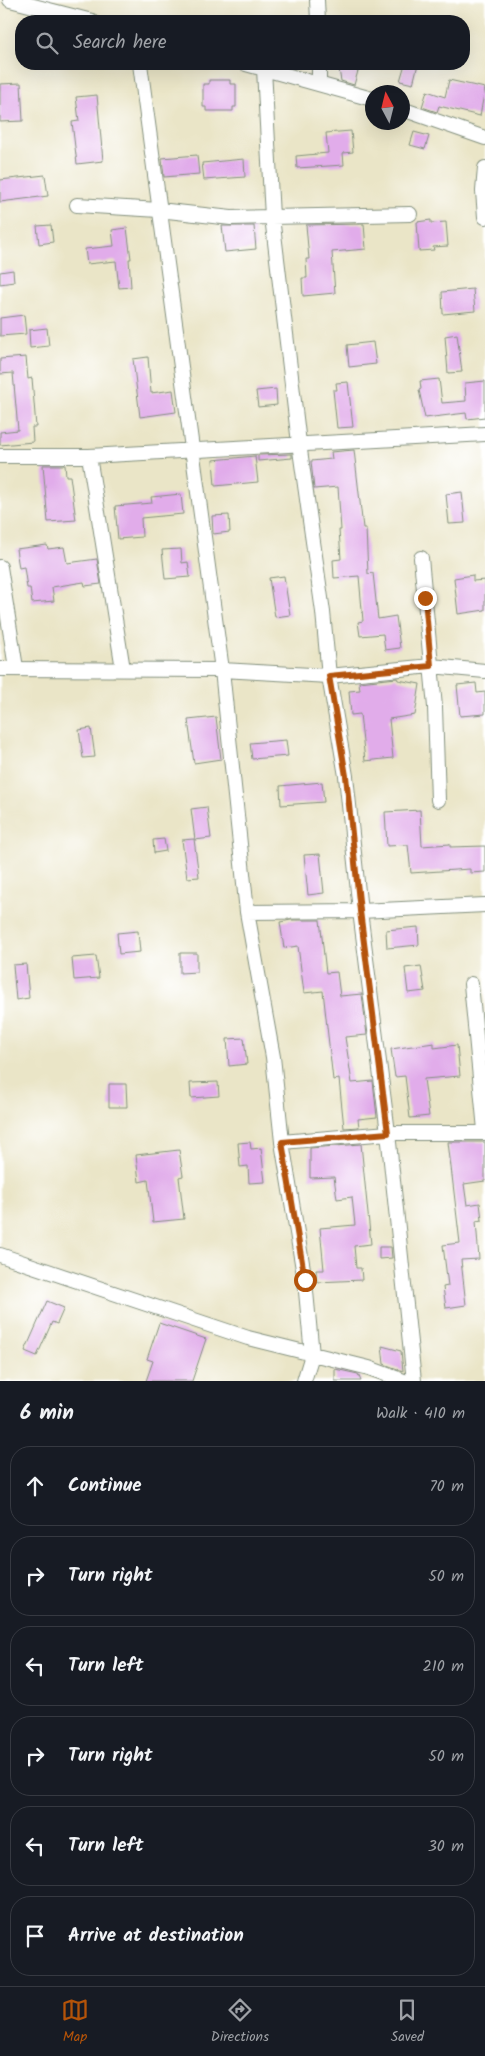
<!DOCTYPE html>
<html lang="en">
<head>
<meta charset="utf-8">
<style>
	body { margin:0; font-family:Kalam,sans-serif; background:#242831; color:#f1f3f6 }
	.compass { position:absolute; left:365px; top:85px; width:45px; height:45px; border-radius:50%; background:#171b24; box-shadow:0 5px 20px #0002; rotate:353deg }
	.stop { position:absolute; width:15px; height:15px; margin:-11px; border:4px solid #b45309; border-radius:50%; background:#fff }
	.stop.end { background:#b45309; border-color:#fff; box-shadow:0 1px 5px #0008 }
	.list { margin:0; padding:0; list-style:none }
	h2 { display:flex; justify-content:space-between; align-items:center; height:65px; margin:0; padding:0 20px; font-size:21px }
	h2 small { font-size:16px; font-weight:400; color:#9ea1a6 }
	.list li { display:grid; grid-template-columns:32px 1fr auto; gap:15px; align-items:center; box-sizing:border-box; height:80px; margin:0 10px 10px; padding:0 10px; border:1px solid #363941; border-radius:20px }
	.list b { display:block; font-size:19px; white-space:nowrap }
	.list em { font-size:16px; font-style:normal; color:#9ea1a6 }
	.icon { flex:none; width:28px; height:28px; fill:none; stroke:currentColor; stroke-width:2; stroke-linecap:round; stroke-linejoin:round }
	.map { position:relative; flex:none; width:485px; height:1381px; overflow:hidden }
	.search { position:absolute; background:#171b24; box-shadow:0 5px 20px #0002; left:15px; right:15px; top:15px; height:55px; display:flex; align-items:center; gap:12px; box-sizing:border-box; padding:0 18px; border-radius:20px; color:#9ea1a6; font-size:19px }
	.sheet { height:605px; background:#171b24 }
	nav { display:flex; justify-content:space-around; align-items:center; box-sizing:border-box; height:70px; border-top:1px solid #363941; background:#171b24; font-size:14px; color:#9ea1a6 }
	nav a { display:grid; justify-items:center; gap:2px }
	nav .on { color:#b45309 }
	.map>svg:first-child { display:block }
</style>
</head>
<body>
<div class="map">
<svg width="485" height="1381" viewBox="0 0 485 1381">
	<rect width="100%" height="100%" fill="#fff"/>
	<filter id="ink" filterUnits="userSpaceOnUse"><feTurbulence type="fractalNoise" baseFrequency=".02" numOctaves="2"/><feDisplacementMap in="SourceGraphic" scale="10" xChannelSelector="R" yChannelSelector="G"/><feConvolveMatrix kernelMatrix="1 2 1 2 8 2 1 2 1" color-interpolation-filters="sRGB"/></filter>
	<filter id="wash" filterUnits="userSpaceOnUse"><feTurbulence type="fractalNoise" baseFrequency=".0096" numOctaves="4" result="noise"/><feDisplacementMap in="SourceGraphic" scale="20" xChannelSelector="R" yChannelSelector="G"/><feGaussianBlur stdDeviation="1.12" result="paint"/><feColorMatrix in="noise" values="0 0 0 0 0 0 0 0 0 0 0 0 0 0 0 0 0 1.4 0 .05"/><feComposite in="paint" operator="in"/></filter>
	<g filter="url(#wash)">
		<rect width="100%" height="100%" fill="#eae5c7"/>
		<g id="blocks">
			<path fill="#e1acea" d="M 338,64 L 360,64 L 354,85 L 341,81 Z
				M 405,64 L 418,64 L 413,84 L 400,81 Z
				M 209,80 L 230,80 L 230,84 L 236,84 L 236,107 L 233,107 L 233,111 L 206,111 L 206,107 L 203,107 L 203,84 L 209,84 Z
				M 449,80 L 485,88 L 480,116 L 439,106 L 437,112 L 422,107 L 427,91 L 445,97 Z
				M 21,83 L 23,121 L 0,122 L 0,84 Z
				M 97,95 L 103,161 L 77,164 L 72,122 L 79,121 L 76,97 Z
				M 351,131 L 353,152 L 343,153 L 344,165 L 297,168 L 296,156 L 328,153 L 326,133 Z
				M 414,132 L 429,136 L 425,149 L 410,145 Z
				M 197,155 L 199,174 L 164,177 L 162,158 Z
				M 244,159 L 245,177 L 204,180 L 202,163 Z
				M 45,175 L 48,196 L 0,202 L 0,180 Z
				M 431,220 L 431,223 L 446,222 L 448,246 L 433,247 L 434,250 L 419,251 L 417,222 Z
				M 364,224 L 366,249 L 332,252 L 335,293 L 303,296 L 302,278 L 307,278 L 306,259 L 309,259 L 306,225 Z
				M 51,225 L 53,242 L 39,244 L 37,226 Z
				M 222,226 L 254,226 L 256,249 L 225,252 Z
				M 127,228 L 131,259 L 129,259 L 131,287 L 119,288 L 116,261 L 87,264 L 85,249 L 114,246 L 112,230 Z
				M 13,270 L 14,282 L 0,284 L 0,272 Z
				M 473,289 L 475,311 L 443,314 L 442,292 Z
				M 24,315 L 26,334 L 0,336 L 0,318 Z
				M 47,328 L 49,346 L 30,348 L 29,330 Z
				M 457,334 L 462,372 L 448,373 L 445,336 Z
				M 373,342 L 376,364 L 349,367 L 347,345 Z
				M 26,357 L 28,379 L 32,378 L 36,427 L 32,427 L 33,442 L 0,445 L 0,432 L 18,430 L 13,373 L 0,374 L 0,359 Z
				M 148,357 L 151,393 L 173,390 L 176,412 L 140,417 L 133,359 Z
				M 439,379 L 442,403 L 466,401 L 465,383 L 485,381 L 485,417 L 467,419 L 466,413 L 425,418 L 419,390 L 421,389 L 420,381 Z
				M 348,382 L 353,427 L 337,428 L 333,390 L 337,390 L 336,383 Z
				M 276,389 L 277,405 L 258,407 L 256,391 Z
				M 354,450 L 363,528 L 366,528 L 368,574 L 373,573 L 378,619 L 396,616 L 400,648 L 385,650 L 383,634 L 360,636 L 358,622 L 363,621 L 359,576 L 334,578 L 333,560 L 341,559 L 339,530 L 341,530 L 338,487 L 314,489 L 311,461 L 332,459 L 331,452 Z
				M 292,454 L 292,458 L 258,461 L 258,455 Z
				M 255,456 L 258,482 L 215,486 L 213,460 Z
				M 43,465 L 65,465 L 66,476 L 70,476 L 76,520 L 48,522 Z
				M 462,492 L 465,523 L 449,524 L 446,494 Z
				M 181,494 L 183,514 L 141,518 L 142,537 L 118,539 L 115,506 L 152,503 L 151,497 Z
				M 229,515 L 230,532 L 213,534 L 212,516 Z
				M 47,545 L 48,549 L 64,547 L 67,563 L 97,559 L 101,584 L 85,586 L 84,582 L 52,587 L 54,601 L 32,603 L 30,588 L 27,588 L 24,567 L 19,568 L 16,549 Z
				M 181,549 L 182,563 L 188,562 L 190,577 L 165,579 L 162,550 Z
				M 473,575 L 473,581 L 485,580 L 485,610 L 458,614 L 454,578 Z
				M 284,576 L 290,615 L 275,617 L 269,578 Z
				M 397,678 L 398,680 L 420,684 L 415,715 L 389,719 L 393,758 L 365,761 L 360,714 L 351,715 L 349,691 L 360,690 L 359,682 Z
				M 476,683 L 477,693 L 485,692 L 485,714 L 460,716 L 457,685 Z
				M 216,717 L 221,759 L 194,763 L 188,720 Z
				M 91,728 L 95,757 L 83,758 L 79,730 Z
				M 286,740 L 288,756 L 252,759 L 250,743 Z
				M 322,782 L 324,802 L 281,805 L 280,786 Z
				M 207,807 L 211,838 L 195,840 L 191,809 Z
				M 420,810 L 422,846 L 450,844 L 450,847 L 485,846 L 485,872 L 470,873 L 470,869 L 411,873 L 408,845 L 387,846 L 385,812 Z
				M 164,839 L 166,851 L 154,853 L 153,840 Z
				M 194,839 L 199,877 L 187,878 L 182,840 Z
				M 320,854 L 324,893 L 308,895 L 304,855 Z
				M 291,920 L 320,920 L 326,973 L 337,972 L 340,996 L 362,994 L 367,1035 L 345,1037 L 352,1083 L 373,1081 L 377,1117 L 358,1119 L 359,1127 L 344,1128 L 339,1079 L 333,1080 L 323,991 L 304,993 L 298,946 L 284,948 L 280,922 Z
				M 418,927 L 419,945 L 387,948 L 386,930 Z
				M 138,931 L 140,952 L 119,954 L 117,933 Z
				M 180,953 L 197,953 L 197,972 L 180,973 Z
				M 96,956 L 99,978 L 74,980 L 72,958 Z
				M 26,964 L 29,998 L 16,1000 L 13,965 Z
				M 421,966 L 425,991 L 408,993 L 405,968 Z
				M 244,1038 L 247,1064 L 229,1066 L 227,1039 Z
				M 434,1043 L 434,1048 L 457,1045 L 460,1076 L 424,1079 L 429,1116 L 410,1118 L 405,1076 L 395,1077 L 391,1049 Z
				M 218,1082 L 219,1096 L 191,1098 L 190,1083 Z
				M 109,1084 L 126,1084 L 127,1107 L 109,1107 Z
				M 250,1142 L 251,1149 L 261,1148 L 265,1182 L 249,1183 L 248,1166 L 240,1167 L 238,1143 Z
				M 448,1142 L 485,1142 L 485,1181 L 464,1184 L 467,1205 L 480,1203 L 482,1220 L 476,1221 L 479,1259 L 461,1260 L 466,1305 L 446,1308 L 443,1287 L 448,1286 L 443,1245 L 460,1243 Z
				M 361,1144 L 371,1244 L 354,1246 L 356,1268 L 361,1268 L 362,1280 L 317,1282 L 316,1270 L 324,1270 L 320,1228 L 355,1225 L 352,1197 L 337,1199 L 334,1177 L 310,1178 L 310,1148 Z
				M 179,1150 L 183,1176 L 179,1177 L 184,1219 L 153,1222 L 148,1180 L 139,1182 L 136,1155 Z
				M 379,1247 L 391,1247 L 392,1258 L 379,1259 Z
				M 47,1301 L 64,1308 L 57,1324 L 52,1322 L 37,1356 L 25,1351 Z
				M 159,1323 L 206,1339 L 192,1381 L 146,1381 L 153,1361 L 147,1359 Z
				M 382,1346 L 401,1351 L 403,1371 L 384,1364 Z
				M 335,1369 L 358,1374 L 361,1381 L 335,1381 Z"/>
		</g>
	</g>
	<g filter="url(#ink)">
		<use href="#blocks" fill-opacity="0" stroke="#84917e" stroke-width="1"/>
		<g fill="none" stroke-linecap="round" stroke-linejoin="round">
			<g stroke="#84917e" stroke-width="16">
				<path id="minor" d="M 10,0 L 92,21
					M 317,0 L 318,21
					M 140,64 L 222,670 L 247,912 L 273,1057 L 282,1142 L 305,1281 L 312,1355 L 304,1381
					M 246,64 L 372,99
					M 319,64 L 319,84
					M 264,69 L 272,217 L 299,443 L 323,612 L 329,676 L 346,776 L 360,911 L 388,1133 L 414,1381
					M 402,109 L 485,138
					M 485,168 L 483,191 L 485,217
					M 77,205 L 159,210 L 231,218 L 410,214
					M 0,456 L 89,456 L 485,434
					M 89,456 L 123,669
					M 421,558 L 435,707 L 438,800
					M 0,567 L 16,668
					M 0,669 L 222,670 L 329,676 L 431,666 L 485,671
					M 247,912 L 360,911 L 485,905
					M 471,984 L 485,1130
					M 282,1142 L 388,1133 L 485,1133
					M 0,1255 L 248,1338 L 369,1368 L 404,1381"/>
			</g>
			<use href="#minor" stroke="#fff" stroke-width="14"/>
		</g>
	</g>
	<g fill="none" stroke-linecap="round" stroke-linejoin="round" filter="url(#ink)">
		<path stroke="#b45309" stroke-width="6" d="M 305,1280 L 282,1142 L 388,1133 L 360,911 L 346,776 L 329,676 L 431,666 L 425,598"/>
	</g>
</svg>
<svg class="compass" viewBox="-18 -18 36 36"><path d="M0-13l5 13h-10z" fill="#e53935"/><path d="M0 13l5-13h-10z" fill="#9ea1a6"/></svg>
<div class="stop" style="left:305px;top:1280px"></div>
<div class="stop end" style="left:425px;top:598px"></div>
<div class="search"><svg class="icon" aria-label="search" viewBox="0 0 24 24"><circle cx="10" cy="10" r="6"/><path d="M15 15l6 6"/></svg>Search here</div>
</div>
<section class="sheet">
<h2>6 min<small>Walk · 410 m</small></h2>
<ul class="list">
<li><svg class="icon" aria-label="ahead" viewBox="0 0 24 24"><path d="M12 20V5M6 11l6-6 6 6"/></svg><div><b>Continue</b></div><em>70 m</em></li>
<li><svg class="icon" aria-label="right" viewBox="0 0 24 24"><path d="M7 20v-9h11M14 6l5 5-5 5"/></svg><div><b>Turn right</b></div><em>50 m</em></li>
<li><svg class="icon" aria-label="left" viewBox="0 0 24 24"><path d="M17 20v-9H6M10 6l-5 5 5 5"/></svg><div><b>Turn left</b></div><em>210 m</em></li>
<li><svg class="icon" aria-label="right" viewBox="0 0 24 24"><path d="M7 20v-9h11M14 6l5 5-5 5"/></svg><div><b>Turn right</b></div><em>50 m</em></li>
<li><svg class="icon" aria-label="left" viewBox="0 0 24 24"><path d="M17 20v-9H6M10 6l-5 5 5 5"/></svg><div><b>Turn left</b></div><em>30 m</em></li>
<li><svg class="icon" aria-label="arrive" viewBox="0 0 24 24"><path d="M6 21V4h12l-3 4 3 4H6"/></svg><div><b>Arrive at destination</b></div></li>
</ul>
</section>
<nav>
<a class="on"><svg class="icon" aria-label="map" viewBox="0 0 24 24"><path d="M3 6l6-2 6 2 6-2v14l-6 2-6-2-6 2zM9 4v14M15 6v14"/></svg>Map</a>
<a><svg class="icon" aria-label="directions" viewBox="0 0 24 24"><path d="M12 3l9 9-9 9-9-9zM9 14v-3h6M13 9l2 2-2 2"/></svg>Directions</a>
<a><svg class="icon" aria-label="saved" viewBox="0 0 24 24"><path d="M7 4h10v16l-5-4-5 4z"/></svg>Saved</a>
</nav>
</body>
</html>
